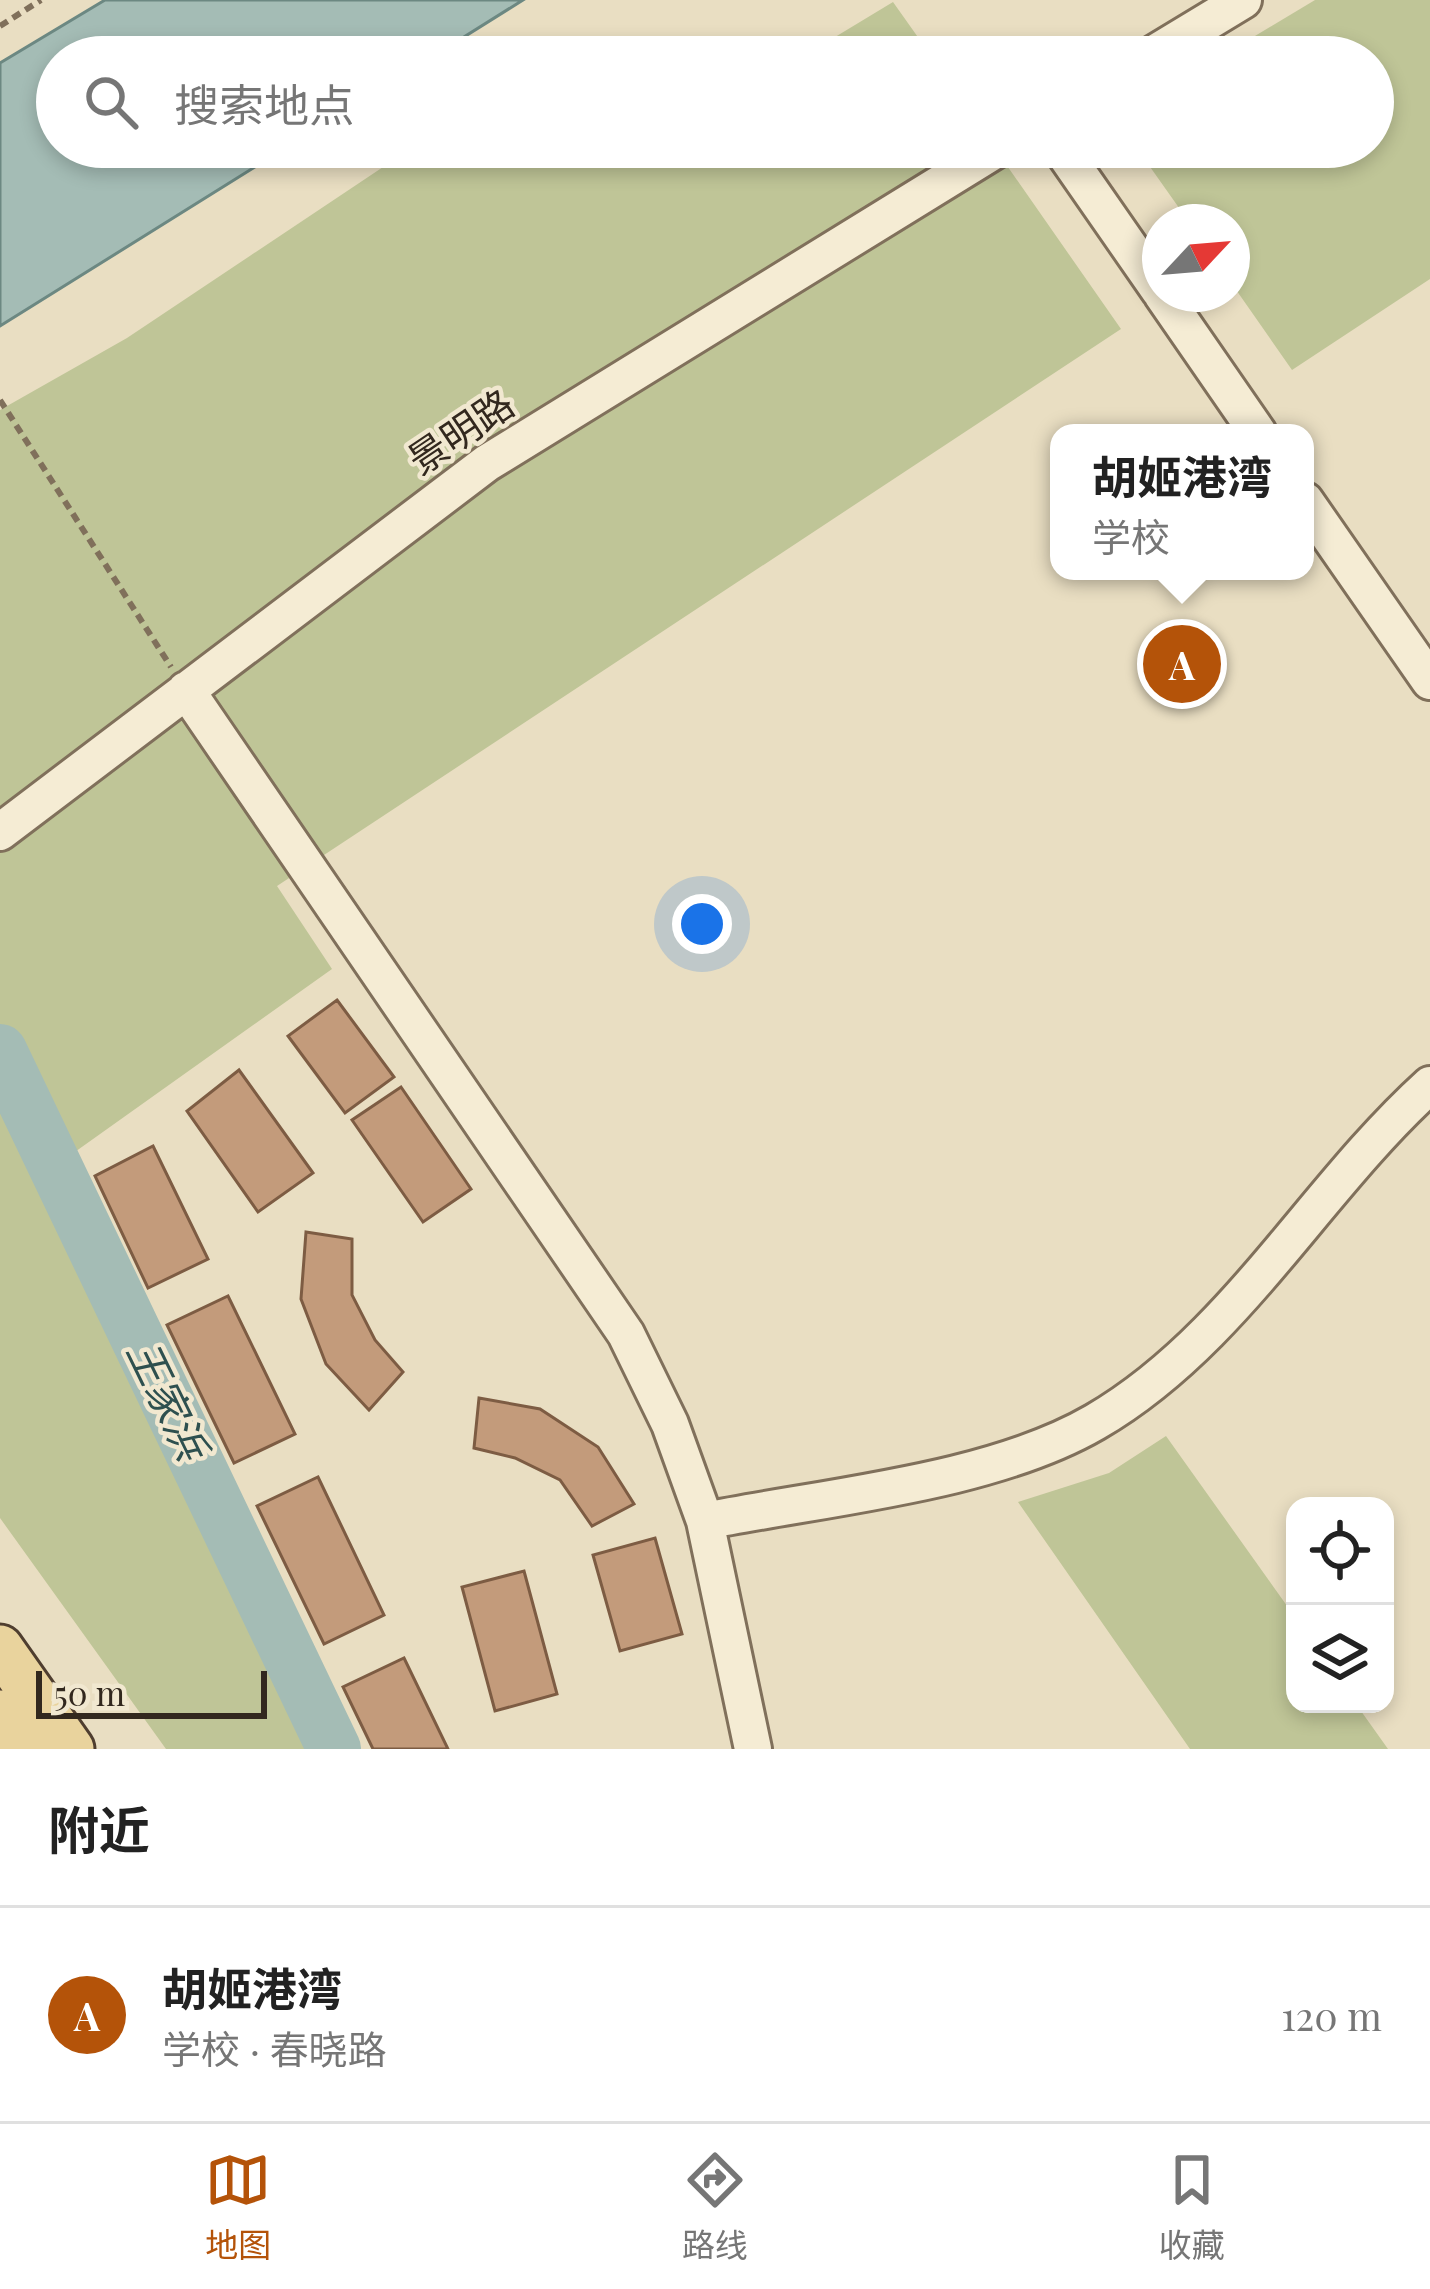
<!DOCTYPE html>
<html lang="zh">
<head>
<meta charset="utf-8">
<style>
	body { margin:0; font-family:"Playfair Display","Noto Sans SC",serif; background:#f2f2f2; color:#222 }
	.controls { position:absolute; right:36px; bottom:36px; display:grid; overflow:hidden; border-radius:24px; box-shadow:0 6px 18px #0003 }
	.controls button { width:108px; height:108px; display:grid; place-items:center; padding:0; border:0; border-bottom:3px solid #e0e0e0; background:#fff; color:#222; font:60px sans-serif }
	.compass { position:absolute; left:1142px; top:204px; width:108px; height:108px; border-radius:50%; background:#fff; box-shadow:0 6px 18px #0003; rotate:64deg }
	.scale { position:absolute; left:36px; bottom:30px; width:231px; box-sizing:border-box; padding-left:12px; border:6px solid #32281e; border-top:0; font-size:33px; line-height:42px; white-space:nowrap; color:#32281e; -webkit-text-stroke:9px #f1e8d0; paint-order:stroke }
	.you { position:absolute; left:702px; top:924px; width:42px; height:42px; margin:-30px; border:9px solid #fff; border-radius:50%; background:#1a73e8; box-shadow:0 0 0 18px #1a73e833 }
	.badge { display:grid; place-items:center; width:78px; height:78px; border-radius:50%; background:#b45309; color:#fff; font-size:39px; font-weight:700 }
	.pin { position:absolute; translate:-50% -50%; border:6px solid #fff; box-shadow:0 3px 12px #0006 }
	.popup { position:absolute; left:1050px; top:424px; width:264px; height:156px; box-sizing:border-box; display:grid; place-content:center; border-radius:24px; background:#fff; filter:drop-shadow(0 3px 9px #0005); font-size:39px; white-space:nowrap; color:#767676 }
	.popup b { font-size:45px; color:#222 }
	.popup::after { content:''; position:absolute; left:50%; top:100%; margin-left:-24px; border:24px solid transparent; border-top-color:#fff }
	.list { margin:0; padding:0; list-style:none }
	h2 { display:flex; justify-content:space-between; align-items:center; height:156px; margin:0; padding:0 48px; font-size:51px }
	h2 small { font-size:39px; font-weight:400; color:#767676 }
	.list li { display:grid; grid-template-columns:78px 1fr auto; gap:36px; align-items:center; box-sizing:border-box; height:216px; padding:0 48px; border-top:3px solid #e0e0e0 }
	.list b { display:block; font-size:45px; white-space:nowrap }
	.list p { margin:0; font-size:39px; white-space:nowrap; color:#767676 }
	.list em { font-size:39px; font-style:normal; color:#767676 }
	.icon { flex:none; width:66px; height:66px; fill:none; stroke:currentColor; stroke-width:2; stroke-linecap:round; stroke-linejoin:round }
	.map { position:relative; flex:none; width:1430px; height:1749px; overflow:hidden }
	.search { position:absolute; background:#fff; box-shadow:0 6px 18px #0003; left:36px; right:36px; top:36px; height:132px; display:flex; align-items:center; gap:30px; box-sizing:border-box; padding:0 42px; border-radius:66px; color:#767676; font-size:45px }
	.sheet { height:372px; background:#fff }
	nav { display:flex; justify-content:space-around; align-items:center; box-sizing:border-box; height:168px; border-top:3px solid #e0e0e0; background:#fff; font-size:33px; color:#767676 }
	nav a { display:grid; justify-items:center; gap:6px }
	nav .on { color:#b45309 }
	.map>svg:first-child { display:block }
</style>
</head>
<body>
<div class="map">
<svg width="1430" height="1749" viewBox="0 0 1430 1749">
	<rect width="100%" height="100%" fill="#e9dec2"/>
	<path fill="#bfc597" d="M 1315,0 L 1430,0 L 1430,279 L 1292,370 L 1232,284 L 1232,222 L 1189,222 L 1136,147 L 1373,147 L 1373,57 L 1220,57 Z
		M 893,2 L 932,57 L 802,57 Z
		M 413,147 L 994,147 L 1121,329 L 277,886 L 332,969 L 72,1154 L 351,1749 L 166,1749 L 0,1518 L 0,410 L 127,338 Z
		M 1166,1436 L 1295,1617 L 1295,1704 L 1356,1704 L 1388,1749 L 1190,1749 L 1018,1502 L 1109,1473 Z"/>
	<path fill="#a4bcb5" stroke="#6c8882" stroke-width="3" d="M 105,0 L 523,0 L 432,57 L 57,57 L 57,147 L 287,147 L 0,326 L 0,63 Z"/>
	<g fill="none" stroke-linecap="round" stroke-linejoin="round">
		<path stroke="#a4bcb5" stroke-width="54" d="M 0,1051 L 334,1749"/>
	</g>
	<path fill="#c39b7b" stroke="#7d5c43" stroke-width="3" d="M 337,1000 L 394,1077 L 345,1113 L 288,1036 Z
		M 239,1070 L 313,1173 L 258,1212 L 187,1111 Z
		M 401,1087 L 471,1189 L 423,1222 L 352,1120 Z
		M 153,1146 L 208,1259 L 148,1288 L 95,1176 Z
		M 306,1232 L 352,1239 L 352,1295 L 375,1340 L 403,1372 L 369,1410 L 326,1364 L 301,1299 Z
		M 228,1296 L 295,1434 L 234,1463 L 167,1325 Z
		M 479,1398 L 540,1409 L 598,1447 L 634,1504 L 592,1526 L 560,1480 L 515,1458 L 474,1448 Z
		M 318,1477 L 384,1615 L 324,1644 L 257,1506 Z
		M 655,1538 L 682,1634 L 620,1651 L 593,1555 Z
		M 524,1571 L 557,1694 L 495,1711 L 462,1587 Z
		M 404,1658 L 448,1749 L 373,1749 L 343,1687 Z"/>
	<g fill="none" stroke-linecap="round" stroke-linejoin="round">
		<g stroke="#80705b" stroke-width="42">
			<path id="minor" d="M 1149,57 L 1243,0
				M 1060,147 L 1160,291
				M 1162,294 L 1258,433
				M 1305,501 L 1430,681
				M 186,690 L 626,1334 L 670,1424 L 705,1521 L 753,1749
				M 0,832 L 487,463 L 1000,147
				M 705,1521 C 824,1497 990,1483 1095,1422 C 1233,1342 1314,1190 1430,1085"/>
		</g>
		<g stroke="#4f3e2f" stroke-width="51">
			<path id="major" d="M 0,1648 L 71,1749
				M 0,1713 L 26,1749"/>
		</g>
		<path stroke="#80705b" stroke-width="6" stroke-dasharray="9 6" stroke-linecap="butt" d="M 0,26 L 41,0
			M 0,400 L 171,667"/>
		<use href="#minor" stroke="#f5ecd4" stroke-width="36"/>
		<use href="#major" stroke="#e9d39d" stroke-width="45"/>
	</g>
	<g text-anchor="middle" stroke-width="9" stroke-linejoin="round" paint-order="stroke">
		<g font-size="39" fill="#32281e" stroke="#f1e8d0">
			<text transform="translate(461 432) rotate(-34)" y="14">景明路</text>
		</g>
		<g font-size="42" font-style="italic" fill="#2e504f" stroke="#f1e8d0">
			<text transform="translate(167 1400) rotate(64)" y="15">王家浜</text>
		</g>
	</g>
</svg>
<div class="controls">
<button><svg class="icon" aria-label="locate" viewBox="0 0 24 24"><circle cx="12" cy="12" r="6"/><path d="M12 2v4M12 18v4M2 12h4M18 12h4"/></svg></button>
<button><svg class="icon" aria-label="layers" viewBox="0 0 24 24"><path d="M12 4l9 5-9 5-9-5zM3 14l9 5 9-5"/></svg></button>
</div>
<svg class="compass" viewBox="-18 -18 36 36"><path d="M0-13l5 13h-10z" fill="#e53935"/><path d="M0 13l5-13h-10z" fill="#767676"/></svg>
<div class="scale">50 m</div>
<div class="you"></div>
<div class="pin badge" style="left:1182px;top:664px">A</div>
<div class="popup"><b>胡姬港湾</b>学校</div>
<div class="search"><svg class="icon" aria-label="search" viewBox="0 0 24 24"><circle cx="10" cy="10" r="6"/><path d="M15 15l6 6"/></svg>搜索地点</div>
</div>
<section class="sheet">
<h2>附近<small></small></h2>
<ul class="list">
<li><span class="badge">A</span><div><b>胡姬港湾</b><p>学校 · 春晓路</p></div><em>120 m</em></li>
</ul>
</section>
<nav>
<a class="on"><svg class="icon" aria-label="map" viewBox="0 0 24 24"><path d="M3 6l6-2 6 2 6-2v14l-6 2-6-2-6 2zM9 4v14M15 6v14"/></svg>地图</a>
<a><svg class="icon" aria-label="directions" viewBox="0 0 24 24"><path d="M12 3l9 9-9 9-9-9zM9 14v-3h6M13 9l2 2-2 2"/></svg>路线</a>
<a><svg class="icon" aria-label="saved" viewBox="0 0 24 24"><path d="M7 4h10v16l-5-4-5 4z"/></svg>收藏</a>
</nav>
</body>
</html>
